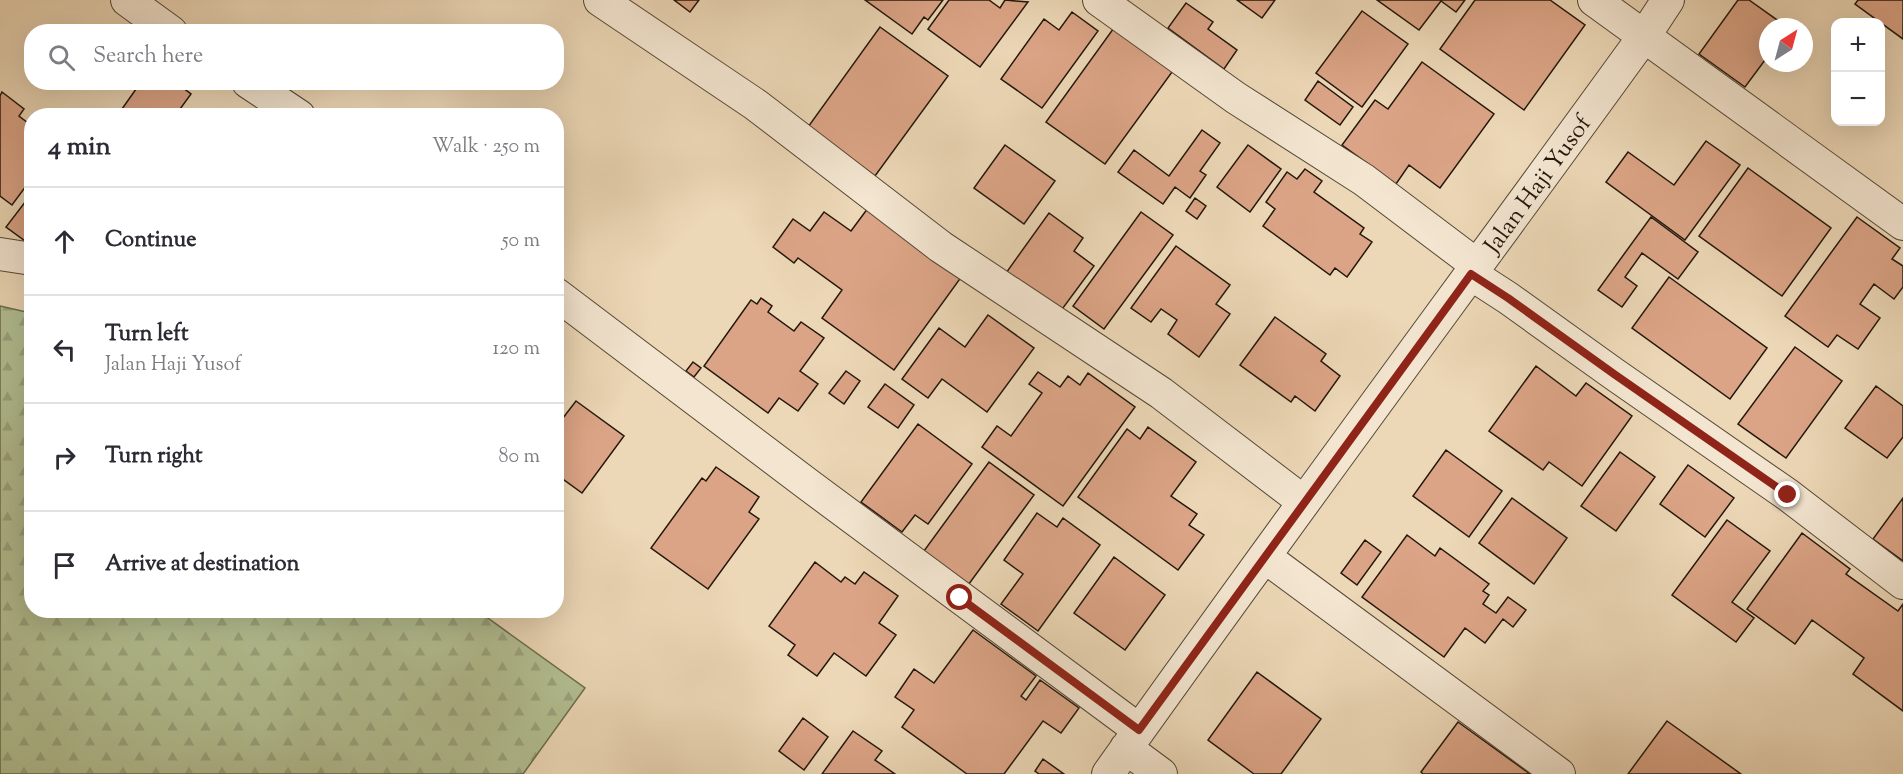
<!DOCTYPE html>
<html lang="en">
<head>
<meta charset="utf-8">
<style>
	body { margin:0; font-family:"Sorts Mill Goudy",serif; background:#f7f7f7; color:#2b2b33 }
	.controls { position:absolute; right:18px; top:18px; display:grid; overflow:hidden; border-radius:12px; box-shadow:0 6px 24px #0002 }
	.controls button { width:54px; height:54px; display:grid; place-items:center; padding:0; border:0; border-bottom:2px solid #e1e1e2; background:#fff; color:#2b2b33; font:30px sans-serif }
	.compass { position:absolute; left:1759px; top:18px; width:54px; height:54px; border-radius:50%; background:#fff; box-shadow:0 6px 24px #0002; rotate:36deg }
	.stop { position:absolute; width:18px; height:18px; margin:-14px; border:4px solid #8f2418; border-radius:50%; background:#fff }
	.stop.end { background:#8f2418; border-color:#fff; box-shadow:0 2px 6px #0008 }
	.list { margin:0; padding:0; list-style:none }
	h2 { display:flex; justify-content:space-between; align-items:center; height:78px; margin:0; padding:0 24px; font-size:26px }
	h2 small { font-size:20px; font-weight:400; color:#7c7c81 }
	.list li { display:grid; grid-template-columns:39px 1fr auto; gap:18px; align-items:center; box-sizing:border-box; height:108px; padding:0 24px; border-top:2px solid #e1e1e2 }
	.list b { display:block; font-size:22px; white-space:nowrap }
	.list p { margin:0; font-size:20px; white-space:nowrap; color:#7c7c81 }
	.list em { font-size:20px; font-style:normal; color:#7c7c81 }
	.icon { flex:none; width:33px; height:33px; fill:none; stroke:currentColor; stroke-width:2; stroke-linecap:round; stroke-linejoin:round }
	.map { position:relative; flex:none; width:1903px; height:774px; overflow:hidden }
	.search { position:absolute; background:#fff; box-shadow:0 6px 24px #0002; left:24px; top:24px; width:540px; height:66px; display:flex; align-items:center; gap:15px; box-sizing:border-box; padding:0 21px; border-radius:24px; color:#7c7c81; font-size:22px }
	.panel { position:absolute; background:#fff; box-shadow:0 6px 24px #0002; left:24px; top:108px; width:540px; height:510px; border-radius:24px }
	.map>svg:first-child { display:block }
</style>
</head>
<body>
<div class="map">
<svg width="1903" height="774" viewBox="0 0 1903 774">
	<defs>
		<pattern id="forest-firs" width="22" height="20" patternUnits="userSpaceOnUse" patternTransform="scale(1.5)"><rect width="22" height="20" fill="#b2bf92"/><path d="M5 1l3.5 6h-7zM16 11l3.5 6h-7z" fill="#99a37d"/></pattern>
	</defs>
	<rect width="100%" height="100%" fill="#ecd7b6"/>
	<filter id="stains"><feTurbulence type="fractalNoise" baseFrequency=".00333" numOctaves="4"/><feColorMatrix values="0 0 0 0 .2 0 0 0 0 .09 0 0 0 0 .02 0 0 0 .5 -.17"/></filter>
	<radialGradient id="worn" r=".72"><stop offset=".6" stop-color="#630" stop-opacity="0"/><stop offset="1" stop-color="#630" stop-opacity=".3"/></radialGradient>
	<path fill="url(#forest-firs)" stroke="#6a6b4f" stroke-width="1.5" d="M 0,306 L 31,313 L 32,610 L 478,611 L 585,688 L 523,774 L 0,774 Z"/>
	<path fill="#dba486" stroke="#23170c" stroke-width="1.5" d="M 674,0 L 699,0 L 690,12 Z
		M 865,0 L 943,0 L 928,20 L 924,17 L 912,34 Z
		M 949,0 L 989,0 L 1000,8 L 1005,0 L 1028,2 L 980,67 L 928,29 Z
		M 1237,0 L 1275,0 L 1262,18 Z
		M 1377,0 L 1465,0 L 1456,12 L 1441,1 L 1419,30 Z
		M 1475,0 L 1550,0 L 1585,25 L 1524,110 L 1440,49 Z
		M 1738,0 L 1749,0 L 1787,27 L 1768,27 L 1768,56 L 1745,87 L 1699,54 Z
		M 1858,0 L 1903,0 L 1903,39 L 1855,4 Z
		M 1186,3 L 1213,22 L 1208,29 L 1237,50 L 1224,69 L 1168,28 Z
		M 1362,11 L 1408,44 L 1362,107 L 1316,73 Z
		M 1072,12 L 1098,31 L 1042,108 L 1001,79 L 1044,19 L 1059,30 Z
		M 1116,25 L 1175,68 L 1105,164 L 1046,122 Z
		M 880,27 L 948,76 L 875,176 L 808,127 Z
		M 1422,62 L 1494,114 L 1440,188 L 1409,165 L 1396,184 L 1342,145 L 1375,100 L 1388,109 Z
		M 1318,81 L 1353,107 L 1340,125 L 1305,100 Z
		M 141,82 L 175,82 L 191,94 L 175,116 L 117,116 Z
		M 2,92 L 24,109 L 19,116 L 32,126 L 32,178 L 12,205 L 0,196 L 0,96 Z
		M 1202,130 L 1220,143 L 1200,171 L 1206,175 L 1190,198 L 1175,187 L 1163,204 L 1118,172 L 1134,150 L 1169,176 Z
		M 1706,141 L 1740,165 L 1685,240 L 1606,182 L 1628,152 L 1674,185 Z
		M 1005,145 L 1055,181 L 1024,224 L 974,188 Z
		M 1248,145 L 1281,169 L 1250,212 L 1217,187 Z
		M 1748,168 L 1831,228 L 1782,296 L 1699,236 Z
		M 1305,169 L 1322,181 L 1314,192 L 1364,228 L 1360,234 L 1372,242 L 1347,277 L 1335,268 L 1330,275 L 1263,226 L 1275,209 L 1266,202 L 1287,172 L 1297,179 Z
		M 32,193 L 32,246 L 6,227 Z
		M 1195,198 L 1206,206 L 1197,219 L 1186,211 Z
		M 868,208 L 962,276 L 894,370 L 822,318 L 842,290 L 798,258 L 794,263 L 773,247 L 793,219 L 810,231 L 824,212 L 851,231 Z
		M 1141,212 L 1173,235 L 1104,329 L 1073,306 Z
		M 1049,213 L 1083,238 L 1074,251 L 1094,266 L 1060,312 L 1006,273 Z
		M 1651,217 L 1698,252 L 1678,279 L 1642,253 L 1625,277 L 1637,286 L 1622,307 L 1598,290 Z
		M 1857,217 L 1900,248 L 1892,259 L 1903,266 L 1903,287 L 1894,299 L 1874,284 L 1860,304 L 1880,318 L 1858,349 L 1837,335 L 1828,347 L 1785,316 Z
		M 1176,246 L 1230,285 L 1216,304 L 1230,314 L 1199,357 L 1168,334 L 1177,320 L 1161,309 L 1151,322 L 1131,308 Z
		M 1669,277 L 1767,348 L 1730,399 L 1632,328 Z
		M 761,298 L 772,306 L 768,312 L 794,331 L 801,322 L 824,338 L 800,371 L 818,384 L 798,411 L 779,398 L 768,413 L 704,366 L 751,300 L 757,304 Z
		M 988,315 L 1034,348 L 987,412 L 942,379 L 928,398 L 902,379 L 939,328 L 965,347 Z
		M 1275,317 L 1326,354 L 1321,361 L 1340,376 L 1315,411 L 1295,396 L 1291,402 L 1240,365 Z
		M 1795,347 L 1842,381 L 1786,458 L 1738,424 Z
		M 693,362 L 701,368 L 694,377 L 686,371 Z
		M 1536,366 L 1576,396 L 1586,383 L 1632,416 L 1582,486 L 1549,462 L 1543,470 L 1489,431 Z
		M 846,371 L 860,381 L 844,404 L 829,393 Z
		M 1038,372 L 1060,387 L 1068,376 L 1080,385 L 1088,373 L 1135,407 L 1063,506 L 982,447 L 997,426 L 1011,436 L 1042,393 L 1029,384 Z
		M 885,384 L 914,405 L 898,428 L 868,407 Z
		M 1876,386 L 1903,406 L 1903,437 L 1887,458 L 1845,428 Z
		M 576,401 L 624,436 L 582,493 L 556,474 L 556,427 Z
		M 918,424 L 972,464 L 928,524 L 915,515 L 902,532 L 861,502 Z
		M 1148,427 L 1196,462 L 1171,496 L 1197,514 L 1189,525 L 1204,535 L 1178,570 L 1078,497 L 1127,429 L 1140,439 Z
		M 1446,450 L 1502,491 L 1469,537 L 1413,496 Z
		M 1620,452 L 1655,477 L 1616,531 L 1581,506 Z
		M 989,462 L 1034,495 L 966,588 L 921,555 Z
		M 1688,465 L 1734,498 L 1705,537 L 1660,504 Z
		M 716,467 L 759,497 L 749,512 L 759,519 L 708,589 L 651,548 L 702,478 L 706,481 Z
		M 1512,498 L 1567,538 L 1534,584 L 1479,543 Z
		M 1903,498 L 1903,561 L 1873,539 Z
		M 1037,513 L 1057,527 L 1063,518 L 1100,545 L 1038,631 L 1001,604 L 1023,574 L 1004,560 Z
		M 1727,520 L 1770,551 L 1732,602 L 1754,618 L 1736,642 L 1672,595 Z
		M 1802,533 L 1850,569 L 1846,574 L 1898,611 L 1903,604 L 1903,711 L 1853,674 L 1864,658 L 1812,620 L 1795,644 L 1747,609 Z
		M 1407,535 L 1435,556 L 1440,548 L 1489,584 L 1483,591 L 1489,595 L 1483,604 L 1496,613 L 1508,597 L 1526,610 L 1513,627 L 1503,619 L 1485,643 L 1465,628 L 1444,657 L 1362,597 Z
		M 1365,540 L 1381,552 L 1357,585 L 1341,573 Z
		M 1114,557 L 1165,595 L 1125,650 L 1074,613 Z
		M 815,562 L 841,582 L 845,577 L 855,584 L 864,572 L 898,596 L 879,623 L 896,635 L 866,676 L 834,653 L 817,676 L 788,655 L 795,645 L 769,626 Z
		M 973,630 L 1036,676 L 1021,696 L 1026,700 L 1040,680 L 1079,708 L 1061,733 L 1043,721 L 1004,774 L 967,774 L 902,727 L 914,710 L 895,697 L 914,669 L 934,683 Z
		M 1257,672 L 1321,719 L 1281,774 L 1254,774 L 1208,740 Z
		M 803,718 L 828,737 L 804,770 L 779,751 Z
		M 1667,721 L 1741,774 L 1628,774 Z
		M 1458,722 L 1530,774 L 1423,774 L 1421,772 Z
		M 853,731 L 882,751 L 875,760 L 895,774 L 822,774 Z
		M 1043,759 L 1064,774 L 1039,774 L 1035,771 Z"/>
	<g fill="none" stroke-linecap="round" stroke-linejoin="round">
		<g stroke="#554736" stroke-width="34">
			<path id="minor" d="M 127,0 L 171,32
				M 600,0 L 756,105 L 941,247 L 1161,393 L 1304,502
				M 1099,0 L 1236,98 L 1364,180 L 1478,266
				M 1594,0 L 1903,224
				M 248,82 L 299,116
				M 0,254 L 32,259
				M 1471,274 L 1508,298 L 1614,374 L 1788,495 L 1903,583
				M 556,294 L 810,486 L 1139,730
				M 1265,557 L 1559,774
				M 1126,748 L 1161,774
				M 1108,774 C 1284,526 1466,282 1645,35 L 1668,0"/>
		</g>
		<use href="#minor" stroke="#f3e5d0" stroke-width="32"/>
	</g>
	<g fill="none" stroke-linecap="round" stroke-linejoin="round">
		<path stroke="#8f2418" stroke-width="8" d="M 960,598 L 1139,730 L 1471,274 L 1508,298 L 1614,374 L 1788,495"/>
	</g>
	<g text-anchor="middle" stroke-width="5" stroke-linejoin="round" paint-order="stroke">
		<g font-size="24" fill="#23170c" stroke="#f3e5d0">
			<text transform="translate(1537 184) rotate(-54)" y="8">Jalan Haji Yusof</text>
		</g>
	</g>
	<rect width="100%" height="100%" filter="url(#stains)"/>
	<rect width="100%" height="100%" fill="url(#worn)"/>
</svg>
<div class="controls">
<button>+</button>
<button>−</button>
</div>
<svg class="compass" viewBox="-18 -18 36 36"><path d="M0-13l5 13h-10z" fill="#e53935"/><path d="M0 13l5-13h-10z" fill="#7c7c81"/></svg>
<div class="stop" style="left:960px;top:598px"></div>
<div class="stop end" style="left:1788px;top:495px"></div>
<div class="search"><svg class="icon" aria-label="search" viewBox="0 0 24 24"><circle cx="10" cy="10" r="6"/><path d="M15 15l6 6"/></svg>Search here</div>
<section class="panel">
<h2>4 min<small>Walk · 250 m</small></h2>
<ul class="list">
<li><svg class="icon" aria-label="ahead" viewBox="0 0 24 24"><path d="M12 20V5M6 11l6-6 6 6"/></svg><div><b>Continue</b></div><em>50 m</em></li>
<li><svg class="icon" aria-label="left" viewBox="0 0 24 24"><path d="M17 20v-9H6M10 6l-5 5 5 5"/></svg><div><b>Turn left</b><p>Jalan Haji Yusof</p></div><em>120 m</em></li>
<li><svg class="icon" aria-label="right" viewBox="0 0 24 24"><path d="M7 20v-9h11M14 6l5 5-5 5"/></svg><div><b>Turn right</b></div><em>80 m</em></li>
<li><svg class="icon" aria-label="arrive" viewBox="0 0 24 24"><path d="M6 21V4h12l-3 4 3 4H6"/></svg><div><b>Arrive at destination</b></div></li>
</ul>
</section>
</div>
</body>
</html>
